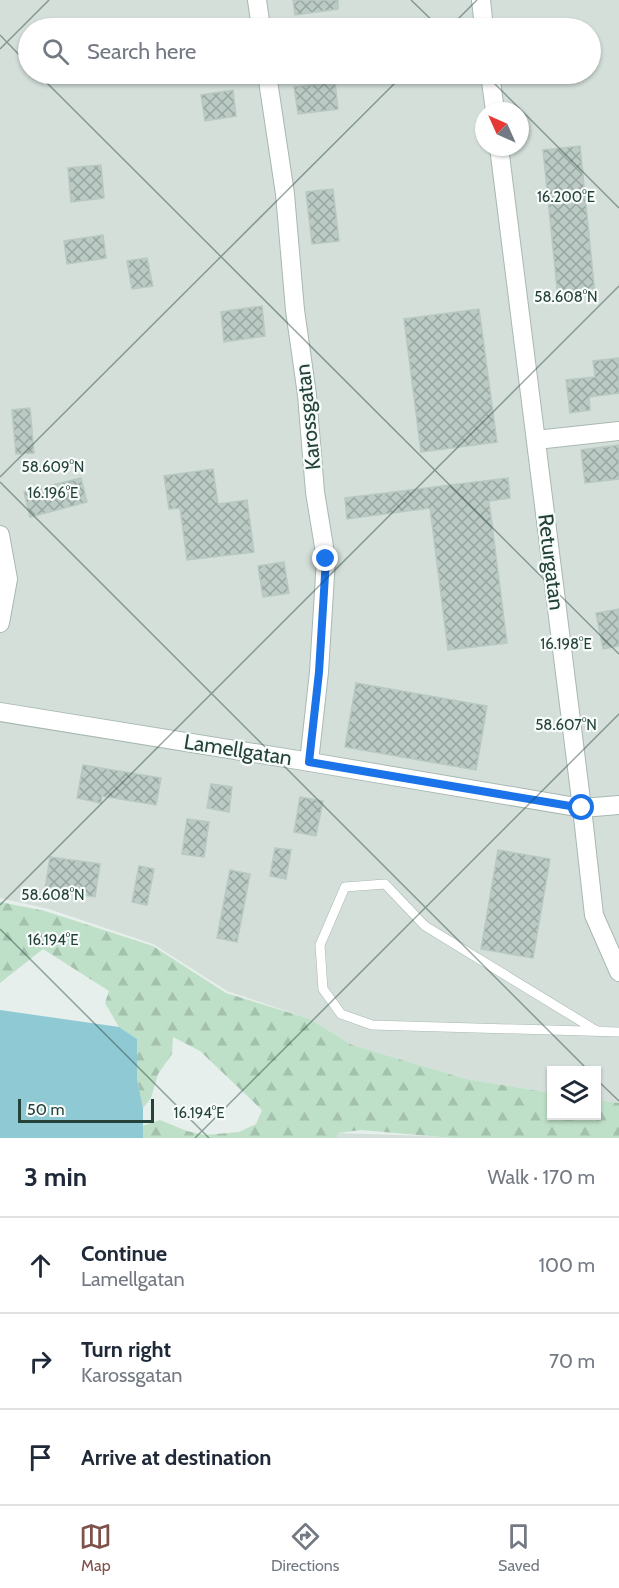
<!DOCTYPE html>
<html lang="en">
<head>
<meta charset="utf-8">
<style>
	body { margin:0; font-family:Cabin,sans-serif; background:#f6f6f7; color:#1f2937 }
	.controls { position:absolute; right:18px; bottom:18px; display:grid; overflow:hidden; border-radius:0px; box-shadow:0 2px 4px #0004 }
	.controls button { width:54px; height:54px; display:grid; place-items:center; padding:0; border:0; border-bottom:2px solid #e0e1e3; background:#fff; color:#1f2937; font:30px sans-serif }
	.compass { position:absolute; left:475px; top:102px; width:54px; height:54px; border-radius:50%; background:#fff; box-shadow:0 2px 4px #0004; rotate:315deg }
	.scale { position:absolute; left:18px; bottom:15px; width:136px; box-sizing:border-box; padding-left:6px; border:3px solid #24423a; border-top:0; font-size:16px; line-height:21px; white-space:nowrap; color:#24423a; -webkit-text-stroke:4px #f7fbf9; paint-order:stroke }
	.stop { position:absolute; width:18px; height:18px; margin:-14px; border:4px solid #1a73e8; border-radius:50%; background:#fff }
	.stop.end { background:#1a73e8; border-color:#fff; box-shadow:0 2px 6px #0008 }
	.list { margin:0; padding:0; list-style:none }
	h2 { display:flex; justify-content:space-between; align-items:center; height:78px; margin:0; padding:0 24px; font-size:26px }
	h2 small { font-size:20px; font-weight:400; color:#747a83 }
	.list li { display:grid; grid-template-columns:39px 1fr auto; gap:18px; align-items:center; box-sizing:border-box; height:96px; padding:0 24px; border-top:2px solid #e0e1e3 }
	.list b { display:block; font-size:22px; white-space:nowrap }
	.list p { margin:0; font-size:20px; white-space:nowrap; color:#747a83 }
	.list em { font-size:20px; font-style:normal; color:#747a83 }
	.icon { flex:none; width:33px; height:33px; fill:none; stroke:currentColor; stroke-width:2; stroke-linecap:round; stroke-linejoin:round }
	.map { position:relative; flex:none; width:619px; height:1138px; overflow:hidden }
	.search { position:absolute; background:#fff; box-shadow:0 2px 4px #0004; left:18px; right:18px; top:18px; height:66px; display:flex; align-items:center; gap:15px; box-sizing:border-box; padding:0 21px; border-radius:33px; color:#747a83; font-size:22px }
	.sheet { height:366px; background:#fff }
	nav { display:flex; justify-content:space-around; align-items:center; box-sizing:border-box; height:84px; border-top:2px solid #e0e1e3; background:#fff; font-size:16px; color:#747a83 }
	nav a { display:grid; justify-items:center; gap:3px }
	nav .on { color:#7f5249 }
	.map>svg:first-child { display:block }
</style>
</head>
<body>
<div class="map">
<svg width="619" height="1138" viewBox="0 0 619 1138">
	<defs>
		<pattern id="forest-firs" width="22" height="20" patternUnits="userSpaceOnUse" patternTransform="scale(1.5)"><rect width="22" height="20" fill="#bfe0c8"/><path d="M5 1l3.5 6h-7zM16 11l3.5 6h-7z" fill="#a4c1ad"/></pattern>
		<pattern id="building-cross-hatch" width="8" height="8" patternUnits="userSpaceOnUse" patternTransform="scale(1.5)"><rect width="8" height="8" fill="#bbcac4"/><path d="M0 0l8 8M0 8l8-8" fill="none" stroke="#98a6a0"/></pattern>
	</defs>
	<rect width="100%" height="100%" fill="#e6efeb"/>
	<path fill="#d4dfda" fill-rule="evenodd" d="M 0,0 L 619,0 L 619,1103 L 597,1100 L 596,1070 L 552,1070 L 551,1093 L 466,1079 L 352,1045 L 310,1019 L 227,991 L 153,944 L 49,909 L 0,898 ZM 28,28 L 590,28 L 590,74 L 28,74 ZM 484,111 L 520,111 L 520,147 L 484,147 Z
		M 338,1133 L 428,1136 L 453,1138 L 337,1138 Z"/>
	<path fill="url(#forest-firs)" d="M 0,902 L 45,911 L 153,946 L 226,993 L 310,1019 L 352,1045 L 466,1079 L 551,1093 L 552,1116 L 596,1116 L 597,1100 L 619,1103 L 619,1138 L 453,1138 L 361,1130 L 338,1133 L 337,1138 L 143,1138 L 142,1126 L 160,1120 L 187,1131 L 205,1135 L 239,1132 L 256,1124 L 262,1110 L 200,1051 L 173,1037 L 172,1054 L 158,1074 L 151,1098 L 143,1108 L 137,1079 L 137,1039 L 119,1027 L 105,1003 L 109,991 L 43,949 L 0,983 Z"/>
	<path fill="#8ec9d4" d="M 0,1010 L 119,1027 L 137,1039 L 137,1079 L 143,1108 L 143,1138 L 0,1138 Z"/>
	<path fill="url(#building-cross-hatch)" stroke="#b8c9c2" stroke-width="1.5" d="M 293,0 L 338,0 L 338,9 L 295,15 Z
		M 335,82 L 338,109 L 298,114 L 294,87 Z
		M 233,90 L 236,116 L 205,121 L 201,95 Z
		M 580,146 L 595,294 L 558,298 L 543,150 Z
		M 101,165 L 104,198 L 71,202 L 68,168 Z
		M 333,189 L 339,241 L 312,244 L 306,192 Z
		M 103,235 L 106,258 L 67,264 L 64,241 Z
		M 147,258 L 153,286 L 132,289 L 127,261 Z
		M 262,306 L 265,336 L 224,342 L 221,312 Z
		M 479,309 L 497,442 L 421,452 L 404,319 Z
		M 619,358 L 619,393 L 589,397 L 590,410 L 570,413 L 566,380 L 595,377 L 593,361 Z
		M 30,408 L 34,453 L 16,454 L 12,410 Z
		M 619,445 L 619,479 L 585,483 L 581,450 Z
		M 213,469 L 218,504 L 247,500 L 254,552 L 187,560 L 180,508 L 169,509 L 164,476 Z
		M 81,478 L 87,502 L 30,517 L 24,492 Z
		M 508,478 L 510,498 L 489,501 L 507,643 L 448,650 L 430,508 L 347,519 L 345,498 Z
		M 284,562 L 289,593 L 263,597 L 258,566 Z
		M 619,609 L 619,646 L 603,649 L 596,613 Z
		M 356,683 L 487,706 L 476,770 L 345,747 Z
		M 83,765 L 161,778 L 156,805 L 102,796 L 101,803 L 77,798 Z
		M 211,784 L 232,787 L 229,812 L 207,808 Z
		M 300,797 L 323,801 L 316,836 L 294,832 Z
		M 187,819 L 209,822 L 204,857 L 182,854 Z
		M 275,848 L 291,850 L 286,879 L 270,876 Z
		M 498,850 L 550,859 L 533,958 L 481,949 Z
		M 50,857 L 100,864 L 95,897 L 45,889 Z
		M 139,866 L 154,869 L 147,905 L 132,902 Z
		M 230,870 L 250,874 L 237,942 L 217,938 Z"/>
	<g fill="none" stroke-linecap="round" stroke-linejoin="round">
		<g stroke="#a8b8b2" stroke-width="10">
			<path id="lane" d="M 597,1031 L 425,926 L 385,884 L 345,887 L 320,945 L 323,989 L 341,1014 L 372,1025 L 619,1032"/>
		</g>
		<g stroke="#a8b8b2" stroke-width="20">
			<path id="street" d="M 257,0 L 261,28
				M 481,0 L 484,28
				M 267,74 L 285,194 L 295,310 L 307,395 L 315,492 L 326,559 L 319,672 L 309,762
				M 490,74 L 495,111
				M 499,147 L 582,808 L 594,915 L 619,972
				M 536,440 L 619,431
				M 0,535 L 8,579 L 0,623
				M 0,712 L 304,761 L 582,808 L 619,805"/>
		</g>
		<use href="#lane" stroke="#fff" stroke-width="9"/>
		<use href="#street" stroke="#fff" stroke-width="18"/>
	</g>
	<g fill="none" stroke-linecap="round" stroke-linejoin="round">
		<path stroke="#1a73e8" stroke-width="8" d="M 326,559 L 319,672 L 309,762 L 582,808"/>
	</g>
	<path fill="none" stroke="#24423a" stroke-width="1.5" stroke-opacity="0.45" d="M 411,0 L 440,28M 449,28 L 477,0M 0,35 L 28,64M 0,49 L 49,0M 38,74 L 619,654M 485,74 L 619,208M 0,477 L 404,74M 0,482 L 588,1070M 0,905 L 619,286M 0,929 L 209,1138M 596,1079 L 619,1101M 195,1138 L 619,714"/>
	<g text-anchor="middle" stroke-width="4.5" stroke-linejoin="round" paint-order="stroke">
		<g font-size="21" fill="#24423a" stroke="#f7fbf9">
			<text transform="translate(308 417) rotate(-96)" y="7">Karossgatan</text>
			<text transform="translate(551 562) rotate(83)" y="7">Returgatan</text>
			<text transform="translate(238 750) rotate(9)" y="7">Lamellgatan</text>
		</g>
	</g>
	<g font-size="15" text-anchor="middle" fill="#24423a" stroke="#f7fbf9" stroke-width="4.5" stroke-linejoin="round" paint-order="stroke">
		<text x="566" y="202">16.200°E</text>
		<text x="566" y="302">58.608°N</text>
		<text x="53" y="472">58.609°N</text>
		<text x="53" y="498">16.196°E</text>
		<text x="566" y="649">16.198°E</text>
		<text x="566" y="730">58.607°N</text>
		<text x="53" y="900">58.608°N</text>
		<text x="53" y="945">16.194°E</text>
		<text x="199" y="1118">16.194°E</text>
	</g>
</svg>
<div class="controls">
<button><svg class="icon" aria-label="layers" viewBox="0 0 24 24"><path d="M12 4l9 5-9 5-9-5zM3 14l9 5 9-5"/></svg></button>
</div>
<svg class="compass" viewBox="-18 -18 36 36"><path d="M0-13l5 13h-10z" fill="#e53935"/><path d="M0 13l5-13h-10z" fill="#747a83"/></svg>
<div class="scale">50 m</div>
<div class="stop" style="left:582px;top:808px"></div>
<div class="stop end" style="left:326px;top:559px"></div>
<div class="search"><svg class="icon" aria-label="search" viewBox="0 0 24 24"><circle cx="10" cy="10" r="6"/><path d="M15 15l6 6"/></svg>Search here</div>
</div>
<section class="sheet">
<h2>3 min<small>Walk · 170 m</small></h2>
<ul class="list">
<li><svg class="icon" aria-label="ahead" viewBox="0 0 24 24"><path d="M12 20V5M6 11l6-6 6 6"/></svg><div><b>Continue</b><p>Lamellgatan</p></div><em>100 m</em></li>
<li><svg class="icon" aria-label="right" viewBox="0 0 24 24"><path d="M7 20v-9h11M14 6l5 5-5 5"/></svg><div><b>Turn right</b><p>Karossgatan</p></div><em>70 m</em></li>
<li><svg class="icon" aria-label="arrive" viewBox="0 0 24 24"><path d="M6 21V4h12l-3 4 3 4H6"/></svg><div><b>Arrive at destination</b></div></li>
</ul>
</section>
<nav>
<a class="on"><svg class="icon" aria-label="map" viewBox="0 0 24 24"><path d="M3 6l6-2 6 2 6-2v14l-6 2-6-2-6 2zM9 4v14M15 6v14"/></svg>Map</a>
<a><svg class="icon" aria-label="directions" viewBox="0 0 24 24"><path d="M12 3l9 9-9 9-9-9zM9 14v-3h6M13 9l2 2-2 2"/></svg>Directions</a>
<a><svg class="icon" aria-label="saved" viewBox="0 0 24 24"><path d="M7 4h10v16l-5-4-5 4z"/></svg>Saved</a>
</nav>
</body>
</html>
